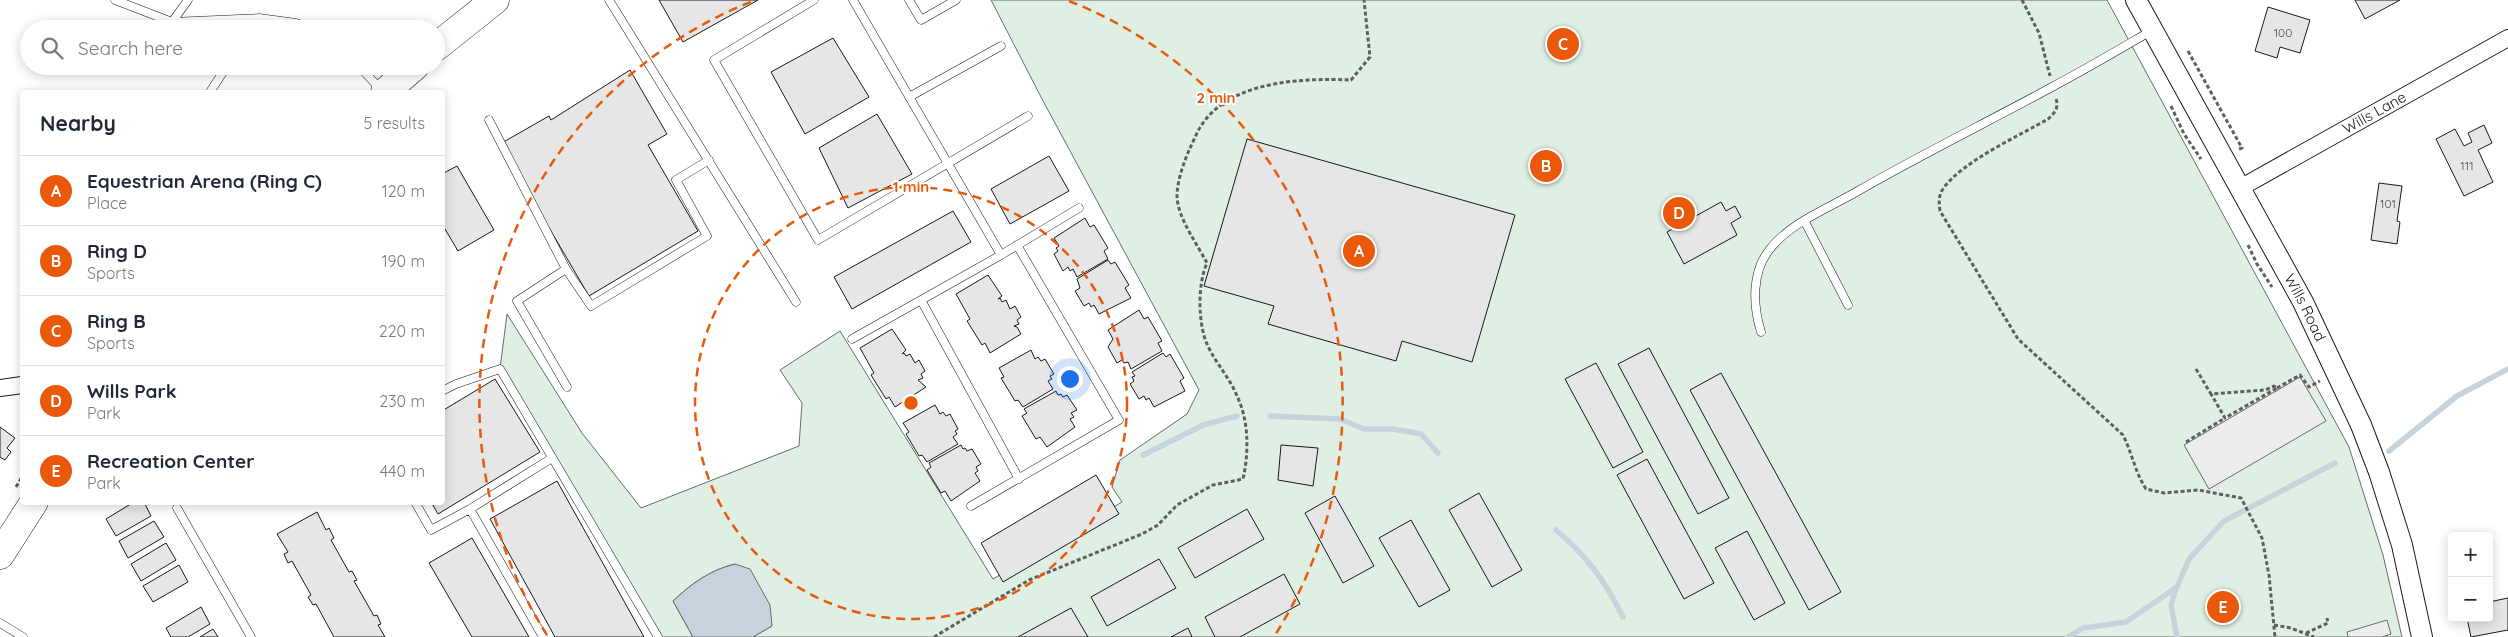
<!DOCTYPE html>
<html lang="en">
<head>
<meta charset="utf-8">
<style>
	body { margin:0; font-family:Quicksand,sans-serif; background:#f2f2f3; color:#1f2937 }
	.controls { position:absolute; right:15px; bottom:15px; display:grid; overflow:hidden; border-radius:5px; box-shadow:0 2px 12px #0003 }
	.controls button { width:45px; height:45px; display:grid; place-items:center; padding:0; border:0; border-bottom:1px solid #e0e1e3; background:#fff; color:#1f2937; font:25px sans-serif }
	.you { position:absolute; left:1069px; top:378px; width:18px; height:18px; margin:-12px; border:4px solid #fff; border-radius:50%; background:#1a73e8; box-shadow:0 0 0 8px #1a73e833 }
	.badge { display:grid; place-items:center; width:32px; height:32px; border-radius:50%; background:#ea580c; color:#fff; font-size:16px; font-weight:700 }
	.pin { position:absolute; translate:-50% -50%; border:2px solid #fff; box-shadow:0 1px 5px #0006 }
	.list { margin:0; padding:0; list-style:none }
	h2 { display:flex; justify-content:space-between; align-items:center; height:65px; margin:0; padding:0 20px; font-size:21px }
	h2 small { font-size:16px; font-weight:400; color:#747a83 }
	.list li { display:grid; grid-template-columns:32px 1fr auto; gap:15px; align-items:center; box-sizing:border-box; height:70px; padding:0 20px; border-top:1px solid #e0e1e3 }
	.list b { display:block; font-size:19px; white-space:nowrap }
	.list p { margin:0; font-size:16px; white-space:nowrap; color:#747a83 }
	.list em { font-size:16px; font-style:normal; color:#747a83 }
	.icon { flex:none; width:28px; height:28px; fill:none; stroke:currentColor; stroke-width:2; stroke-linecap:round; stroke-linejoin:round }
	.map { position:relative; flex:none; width:2508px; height:637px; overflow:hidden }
	.search { position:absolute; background:#fff; box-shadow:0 2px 12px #0003; left:20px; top:20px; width:425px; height:55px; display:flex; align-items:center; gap:12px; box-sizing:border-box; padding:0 18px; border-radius:28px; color:#747a83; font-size:19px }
	.panel { position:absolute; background:#fff; box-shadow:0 2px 12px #0003; left:20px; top:90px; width:425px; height:415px; border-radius:5px }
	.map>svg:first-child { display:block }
</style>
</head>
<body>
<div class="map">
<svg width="2508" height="637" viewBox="0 0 2508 637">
	<rect width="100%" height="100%" fill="#fff"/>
	<path fill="#e0efe3" stroke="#6a6a6a" d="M 991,0 L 2107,0 L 2349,447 L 2383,555 L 2402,637 L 753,637 L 772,626 L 735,564 C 710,570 691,584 673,601 L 693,637 L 658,637 L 500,369 L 507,314 L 582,433 L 641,508 L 799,446 L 802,403 L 780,370 L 840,331 L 993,579 L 1122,502 L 1112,487 L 1120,460 L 1187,414 L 1199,390 L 1042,99 Z"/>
	<path fill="#ededed" stroke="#6a6a6a" d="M 2300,377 L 2326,421 L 2209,489 L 2184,445 Z
		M 2387,620 L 2391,634 L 2382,637 L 2348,637 L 2347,632 Z"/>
	<path fill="#c6d2dc" stroke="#6a6a6a" d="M 735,564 L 750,569 L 770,605 L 772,626 L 753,637 L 693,637 L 673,601 C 691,584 710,570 735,564 Z"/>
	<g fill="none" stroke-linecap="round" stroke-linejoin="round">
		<path stroke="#c6d2dc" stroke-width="5.5" d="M 1270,416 L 1340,419 L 1364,429 L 1393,429 L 1421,434 L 1438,453
			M 2389,451 L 2457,396 L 2508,369
			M 1143,455 L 1203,425 L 1237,416
			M 1556,530 C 1587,556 1605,581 1623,617
			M 2176,588 L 2171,605 L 2177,637
			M 2068,637 L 2083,628 L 2126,622 L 2177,587 L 2189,559 L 2224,521 L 2335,463"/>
	</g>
	<path fill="#e6e6e6" stroke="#1a1a1a" d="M 659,0 L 758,0 L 683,42 Z
		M 2355,0 L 2400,0 L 2365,19 Z
		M 2268,7 L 2310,20 L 2300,53 L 2280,47 L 2277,58 L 2255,51 Z
		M 833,38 L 869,97 L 805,134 L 771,72 Z
		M 630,70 L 667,134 L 648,145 L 698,231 L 589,296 L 500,144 L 549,116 L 551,120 Z
		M 877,114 L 912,174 L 848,208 L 819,148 Z
		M 2484,125 L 2492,143 L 2478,150 L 2493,182 L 2464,196 L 2436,139 L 2455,129 L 2464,146 L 2472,142 L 2468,133 Z
		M 1247,139 L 1515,215 L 1472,362 L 1402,341 L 1396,361 L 1268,324 L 1274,306 L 1204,286 Z
		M 1049,156 L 1069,191 L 1010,224 L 991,189 Z
		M 457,166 L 494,230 L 458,251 L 442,224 L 442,174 Z
		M 2379,183 L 2402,186 L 2397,221 L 2400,222 L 2397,244 L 2371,240 Z
		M 1721,202 L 1726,211 L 1735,206 L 1741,217 L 1731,223 L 1737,235 L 1684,264 L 1667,232 Z
		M 953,211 L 971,242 L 852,309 L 834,277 Z
		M 1085,218 L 1090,227 L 1094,225 L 1108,248 L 1104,251 L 1108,259 L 1077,277 L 1073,269 L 1070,271 L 1068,267 L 1063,271 L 1054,254 L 1058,251 L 1056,248 L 1059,246 L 1054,238 Z
		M 1108,260 L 1111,264 L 1115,262 L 1129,285 L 1125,288 L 1131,298 L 1099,314 L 1094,305 L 1091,307 L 1089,303 L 1084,306 L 1075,291 L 1080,288 L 1077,279 Z
		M 988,275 L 1002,296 L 998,299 L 1000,298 L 1002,302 L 1006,300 L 1010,309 L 1015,306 L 1021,317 L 1017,320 L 1019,324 L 1014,326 L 1017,327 L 1021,334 L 990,353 L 985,343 L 982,345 L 967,321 L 970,319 L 956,294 Z
		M 1139,310 L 1144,319 L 1148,317 L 1162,341 L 1158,343 L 1162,351 L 1131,369 L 1128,362 L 1124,363 L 1122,360 L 1117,363 L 1108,347 L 1113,339 L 1108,330 Z
		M 892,329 L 906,350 L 902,354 L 904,353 L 906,356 L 910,354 L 915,363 L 919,360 L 925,371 L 921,374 L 923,378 L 918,380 L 926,387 L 895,407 L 889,397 L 886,399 L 871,375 L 874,373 L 860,348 Z
		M 1649,348 L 1729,498 L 1698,514 L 1618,364 Z
		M 1031,350 L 1035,359 L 1038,357 L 1041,361 L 1045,359 L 1054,374 L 1050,376 L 1052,379 L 1048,381 L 1053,389 L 1023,407 L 1018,400 L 1015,401 L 1001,378 L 1004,377 L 999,368 Z
		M 1163,353 L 1166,357 L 1170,354 L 1184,378 L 1180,381 L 1185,391 L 1154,407 L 1149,398 L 1146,400 L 1144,396 L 1139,399 L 1130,384 L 1134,381 L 1132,377 L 1135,376 L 1132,372 Z
		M 1596,363 L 1643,452 L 1613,468 L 1565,379 Z
		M 1721,373 L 1841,592 L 1809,610 L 1690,390 Z
		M 495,379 L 540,452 L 438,514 L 431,502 L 442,502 L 442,411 Z
		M 1056,391 L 1058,395 L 1061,394 L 1063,397 L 1067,395 L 1077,410 L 1071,413 L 1074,417 L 1070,419 L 1075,427 L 1047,447 L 1040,437 L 1036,439 L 1022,416 L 1027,413 L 1024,409 Z
		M 935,405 L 940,414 L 943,412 L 946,416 L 950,414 L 958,429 L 955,431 L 957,434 L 953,437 L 958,444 L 927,462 L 922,455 L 919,456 L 906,434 L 909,432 L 903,423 Z
		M 0,427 L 15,438 L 7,448 L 11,452 L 5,460 L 0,457 Z
		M 961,445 L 963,449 L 965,448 L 967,451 L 972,449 L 981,464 L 976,467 L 978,471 L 975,473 L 980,481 L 951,501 L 945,491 L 941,493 L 927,470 L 931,467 L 929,463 Z
		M 1281,445 L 1318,448 L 1313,486 L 1278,480 Z
		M 1647,459 L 1714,583 L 1684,599 L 1617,475 Z
		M 1096,475 L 1119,514 L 1003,582 L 981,543 Z
		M 557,481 L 644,637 L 555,637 L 490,519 Z
		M 1479,493 L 1522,570 L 1492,587 L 1449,510 Z
		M 1335,496 L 1374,566 L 1343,583 L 1305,513 Z
		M 134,502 L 144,502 L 151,516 L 116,536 L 106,519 Z
		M 1247,509 L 1264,539 L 1195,578 L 1178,548 Z
		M 317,512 L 326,530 L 329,528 L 334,538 L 331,540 L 349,572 L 352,571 L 357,580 L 354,581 L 374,616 L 377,615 L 381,624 L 378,625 L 385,637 L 334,637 L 316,604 L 313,605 L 308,597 L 311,595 L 292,561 L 288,563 L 284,554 L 288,552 L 277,534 Z
		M 1411,520 L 1450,590 L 1419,607 L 1379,538 Z
		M 154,521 L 164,537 L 128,558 L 119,541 Z
		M 1747,531 L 1785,603 L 1754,620 L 1715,548 Z
		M 472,538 L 529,637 L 472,637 L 429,563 Z
		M 166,543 L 176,560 L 141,581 L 131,564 Z
		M 1159,559 L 1176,588 L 1107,626 L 1091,597 Z
		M 179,565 L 188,582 L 153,602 L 143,586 Z
		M 1284,574 L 1300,604 L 1240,637 L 1215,637 L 1205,617 Z
		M 2508,598 L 2508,630 L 2471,637 L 2467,618 L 2489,618 L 2489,602 Z
		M 201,607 L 210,624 L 188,637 L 171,637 L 166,628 Z
		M 1071,608 L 1088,637 L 1018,637 Z
		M 1188,628 L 1192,637 L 1171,637 Z
		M 213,629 L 218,637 L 200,637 Z"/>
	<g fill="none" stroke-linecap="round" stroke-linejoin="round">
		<g stroke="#1a1a1a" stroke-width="9">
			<path id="service" d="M 115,0 L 172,22 L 259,18 L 296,23 L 313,29
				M 609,0 L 796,302
				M 814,0 L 714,60 L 818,240 L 1028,116
				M 853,0 L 1001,255 L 1079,208
				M 909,0 L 921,20 L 956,0
				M 172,22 L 188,0
				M 252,29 L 259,18
				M 359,66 L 382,91
				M 210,92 L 227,66
				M 909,97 L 1001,46
				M 489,120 L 566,269 L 517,301 L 567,387
				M 1805,222 L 1848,305
				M 566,269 L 591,306 L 707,236 L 676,180 L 709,160
				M 921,300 L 1019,479
				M 1761,332 C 1753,306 1751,272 1770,249 C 1791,222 1829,208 1858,191 C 1922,154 1988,122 2052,87 C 2086,69 2118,50 2151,31
				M 852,339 L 1001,255
				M 442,391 L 456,384 L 500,369 L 658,637
				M 415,502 L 431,530 L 470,509 L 543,637
				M 971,506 L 1119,420 L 1017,245
				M 177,508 L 251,637
				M 470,509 L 552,458
				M 0,623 L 23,637"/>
		</g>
		<g stroke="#1a1a1a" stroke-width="18">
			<g id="minor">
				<path id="s1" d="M 2240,188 L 2508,38"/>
				<path d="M 0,388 L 22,385"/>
			</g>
		</g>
		<g stroke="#1a1a1a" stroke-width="22">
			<g id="tertiary">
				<path id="s2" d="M 2136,0 L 2303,302 L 2361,425 L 2379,472 L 2402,545 L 2422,637"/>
			</g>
		</g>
		<g stroke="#1a1a1a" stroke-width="29">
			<path id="trunk" d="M 436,47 L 495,0
				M 385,92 L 415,66
				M 0,555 L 34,502"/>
		</g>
		<path stroke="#5f5f5f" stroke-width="3" stroke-dasharray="4 2.5" stroke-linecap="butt" d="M 2022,0 L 2039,33 L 2050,76
			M 2188,51 L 2242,148 L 2239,149
			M 2056,99 C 2059,107 2055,113 2048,119 C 2019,136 1961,162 1943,189 C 1938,196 1939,203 1940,211 L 2018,339 L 2123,435 C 2132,453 2135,472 2146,489 L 2164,493 L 2198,490 L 2241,498 L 2262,538 L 2269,575 L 2275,637
			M 2171,106 L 2184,134 L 2201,159
			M 2248,245 L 2257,264 L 2272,287
			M 2196,369 L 2211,394 L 2265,390 L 2274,386 L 2277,388 L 2225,418 L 2211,394
			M 2277,388 L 2300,375 L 2309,387 L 2320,381
			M 2186,442 L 2225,418
			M 16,487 L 22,477
			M 2274,625 L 2291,628 L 2314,637
			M 2306,633 L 2328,623 L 2327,618
			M 934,637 L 1029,580 L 1142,534 L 1158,525 L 1177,505 L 1213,485 L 1243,479 C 1249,452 1249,421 1237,396 C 1229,376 1212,359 1205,339 C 1198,317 1198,283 1207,263 C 1197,244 1178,218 1177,197 C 1177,181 1184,161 1191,146 C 1194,140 1197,132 1201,126 C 1230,80 1304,78 1351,80 L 1370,57 L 1364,0"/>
		<use href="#service" stroke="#fff" stroke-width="8"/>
		<use href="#minor" stroke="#fff" stroke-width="16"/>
		<use href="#tertiary" stroke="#fff" stroke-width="20"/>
		<use href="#trunk" stroke="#fff" stroke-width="28"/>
	</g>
	<g fill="none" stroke="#e8590c" stroke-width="2.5" stroke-dasharray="9 6">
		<circle cx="911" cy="403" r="216"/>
		<path d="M547 635A432 432 0 0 1 753 1M1069 1A432 432 0 0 1 1275 635"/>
	</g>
	<g text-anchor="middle" stroke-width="4" stroke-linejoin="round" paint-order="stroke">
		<g font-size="12" fill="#4d4d4d">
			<text x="2283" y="37">100</text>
			<text x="2467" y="170">111</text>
			<text x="2388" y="208">101</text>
		</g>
		<g font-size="15" fill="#1a1a1a" stroke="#fff">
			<text dy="5" stroke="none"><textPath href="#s1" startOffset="154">Wills Lane</textPath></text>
			<text dy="5" stroke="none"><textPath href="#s2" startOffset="351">Wills Road</textPath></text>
		</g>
	</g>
	<circle cx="911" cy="403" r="8" fill="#e8590c" stroke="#fff" stroke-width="2.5"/>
	<g font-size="15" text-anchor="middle" font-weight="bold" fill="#e8590c" stroke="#fff" stroke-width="4" stroke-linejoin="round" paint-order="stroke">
		<text x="1216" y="103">2 min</text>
		<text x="911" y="192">1 min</text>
	</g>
</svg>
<div class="controls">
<button>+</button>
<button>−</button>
</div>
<div class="you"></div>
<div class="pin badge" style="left:1359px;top:251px">A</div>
<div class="pin badge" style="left:1546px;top:166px">B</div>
<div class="pin badge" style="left:1563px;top:44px">C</div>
<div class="pin badge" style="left:1679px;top:213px">D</div>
<div class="pin badge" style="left:2223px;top:607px">E</div>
<div class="search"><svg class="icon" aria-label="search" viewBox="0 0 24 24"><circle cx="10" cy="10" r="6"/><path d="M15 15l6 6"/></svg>Search here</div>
<section class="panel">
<h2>Nearby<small>5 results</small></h2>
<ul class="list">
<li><span class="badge">A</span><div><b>Equestrian Arena (Ring C)</b><p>Place</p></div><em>120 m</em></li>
<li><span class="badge">B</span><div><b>Ring D</b><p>Sports</p></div><em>190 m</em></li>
<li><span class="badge">C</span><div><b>Ring B</b><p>Sports</p></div><em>220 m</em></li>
<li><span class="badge">D</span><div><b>Wills Park</b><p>Park</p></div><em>230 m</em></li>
<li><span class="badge">E</span><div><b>Recreation Center</b><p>Park</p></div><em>440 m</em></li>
</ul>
</section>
</div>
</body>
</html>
